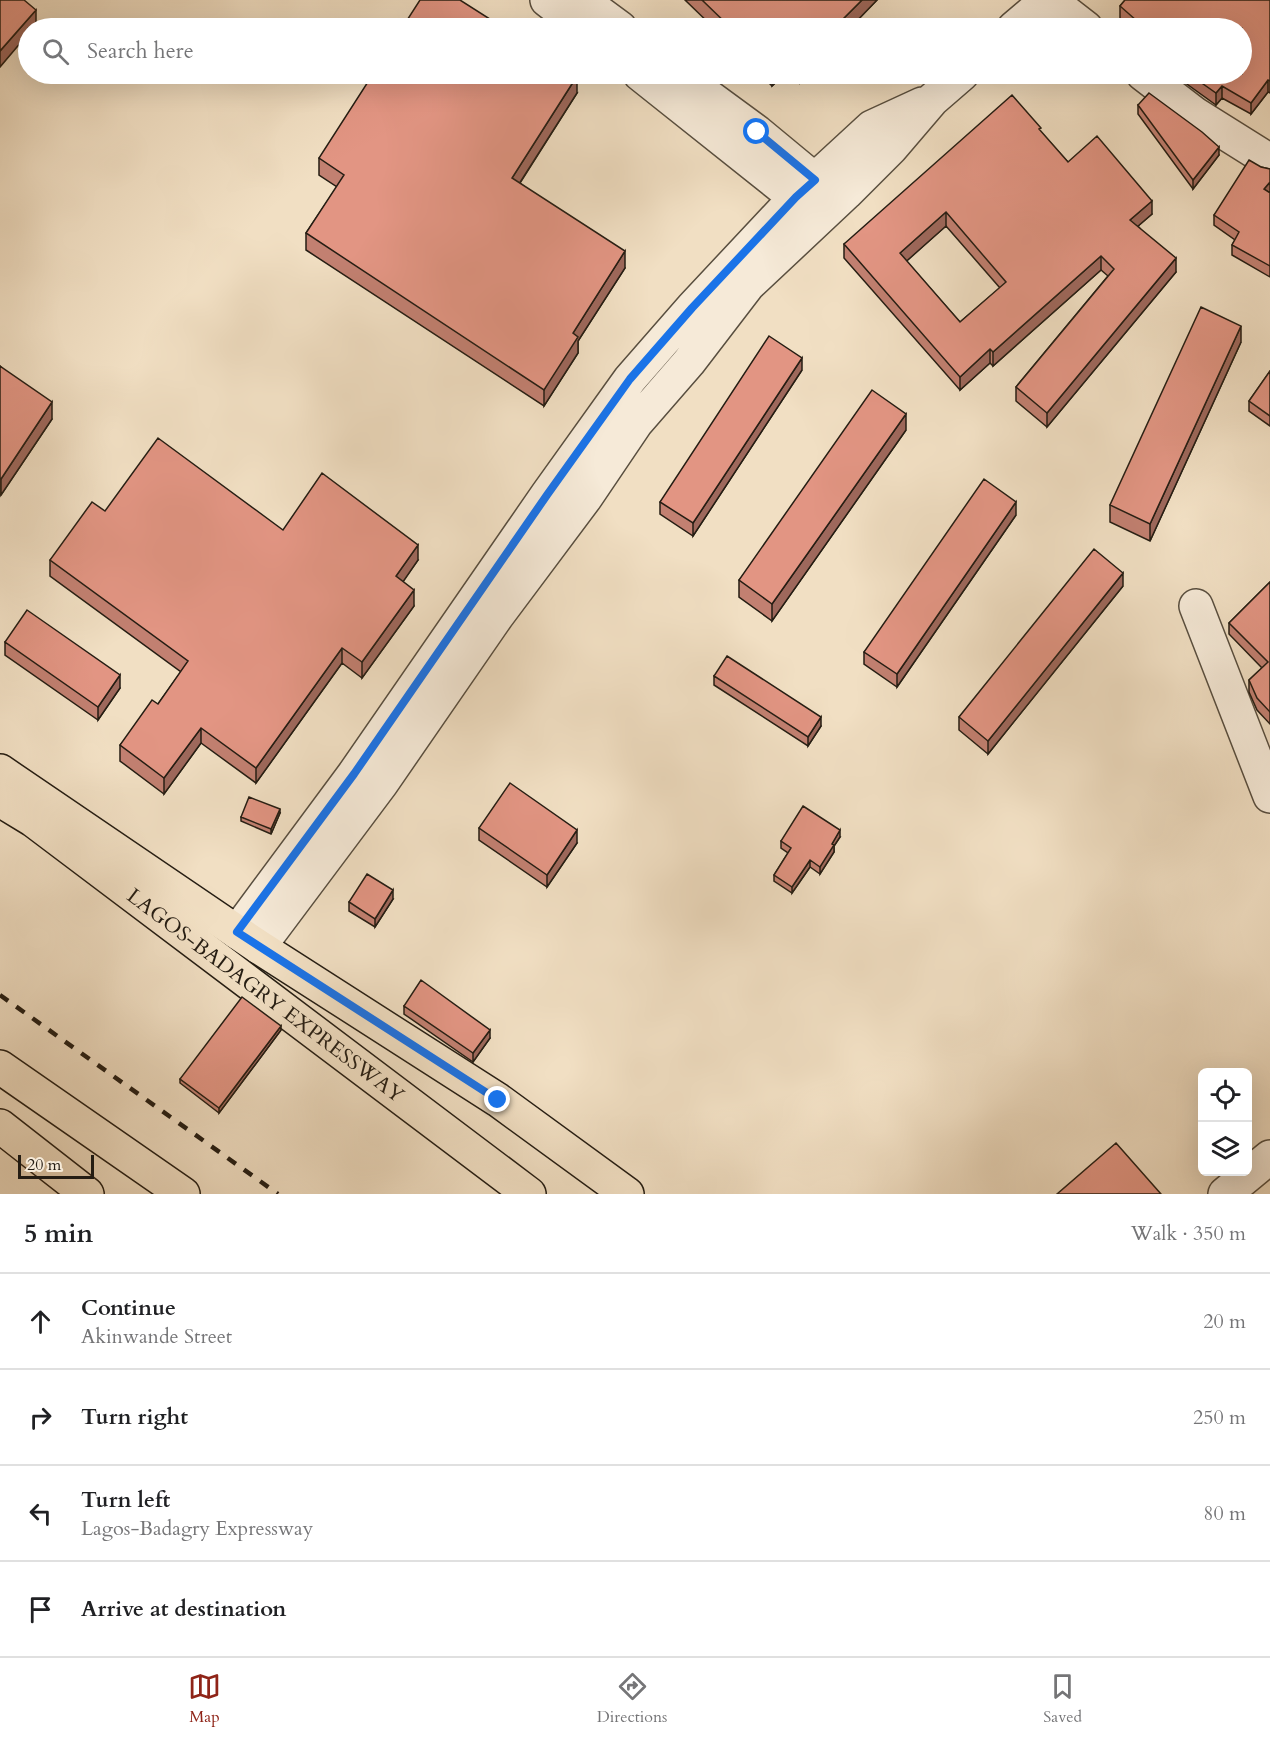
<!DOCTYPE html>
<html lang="en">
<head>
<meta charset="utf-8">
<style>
	body { margin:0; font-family:Cardo,serif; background:#f6f6f6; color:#202124 }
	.controls { position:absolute; right:18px; bottom:18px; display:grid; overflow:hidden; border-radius:9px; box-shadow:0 6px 24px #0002 }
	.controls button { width:54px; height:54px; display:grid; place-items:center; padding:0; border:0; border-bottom:2px solid #e0e0e0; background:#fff; color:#202124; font:30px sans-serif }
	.scale { position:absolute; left:18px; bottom:15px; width:76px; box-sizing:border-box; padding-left:6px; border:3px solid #251d13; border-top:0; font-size:16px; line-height:21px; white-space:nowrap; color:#251d13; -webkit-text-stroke:4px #f6ead8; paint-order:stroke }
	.stop { position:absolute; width:18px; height:18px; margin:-14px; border:4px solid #1a73e8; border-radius:50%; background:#fff }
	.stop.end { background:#1a73e8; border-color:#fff; box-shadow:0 2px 6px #0008 }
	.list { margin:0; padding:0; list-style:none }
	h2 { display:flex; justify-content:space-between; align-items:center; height:78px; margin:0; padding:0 24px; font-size:26px }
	h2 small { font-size:20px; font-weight:400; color:#757577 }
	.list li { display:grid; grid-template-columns:39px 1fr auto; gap:18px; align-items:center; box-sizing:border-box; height:96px; padding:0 24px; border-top:2px solid #e0e0e0 }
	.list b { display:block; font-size:22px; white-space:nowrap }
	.list p { margin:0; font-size:20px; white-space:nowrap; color:#757577 }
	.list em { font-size:20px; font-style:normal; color:#757577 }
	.icon { flex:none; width:33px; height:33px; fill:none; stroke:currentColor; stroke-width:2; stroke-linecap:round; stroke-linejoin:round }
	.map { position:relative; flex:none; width:1270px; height:1194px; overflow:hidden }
	.search { position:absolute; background:#fff; box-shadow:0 6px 24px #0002; left:18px; right:18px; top:18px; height:66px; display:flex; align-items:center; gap:15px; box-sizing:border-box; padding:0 21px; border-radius:33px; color:#757577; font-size:22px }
	.sheet { height:462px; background:#fff }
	nav { display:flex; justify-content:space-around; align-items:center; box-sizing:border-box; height:84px; border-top:2px solid #e0e0e0; background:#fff; font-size:16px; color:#757577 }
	nav a { display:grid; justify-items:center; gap:3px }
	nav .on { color:#8f2418 }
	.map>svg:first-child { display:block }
</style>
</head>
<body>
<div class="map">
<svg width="1270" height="1194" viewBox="0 0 1270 1194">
	<rect width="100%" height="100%" fill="#f1dfc3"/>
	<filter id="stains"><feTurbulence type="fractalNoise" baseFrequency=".00333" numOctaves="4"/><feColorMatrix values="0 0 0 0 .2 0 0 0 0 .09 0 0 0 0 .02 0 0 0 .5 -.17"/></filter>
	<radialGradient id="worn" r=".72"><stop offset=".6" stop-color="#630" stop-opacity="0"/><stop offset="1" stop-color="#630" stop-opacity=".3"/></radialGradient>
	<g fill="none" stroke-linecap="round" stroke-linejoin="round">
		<g stroke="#584e3f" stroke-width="36">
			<path id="minor" d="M 547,0 L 583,28
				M 582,0 L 620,28
				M 1050,0 L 1086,28
				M 1014,28 L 1047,0
				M 640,74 L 812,211
				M 678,74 L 757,132 L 815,180 L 833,188
				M 1143,74 L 1195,114 L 1270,161
				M 1196,606 L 1270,796
				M 237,932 L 354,774 L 547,495 L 630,379 L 692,308 L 796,197 L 872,127 L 922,104
				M 259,947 L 381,784 L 497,616 L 586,497 L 636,423 L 689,362 L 748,285 L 846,193 L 891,148 L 932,100 L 962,74
				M 1225,1194 L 1270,1157"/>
		</g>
		<g stroke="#251d13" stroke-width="36">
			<path id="major" d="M 0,771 L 259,947 L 498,1100 L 627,1194
				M 0,1126 L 87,1194"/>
		</g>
		<g stroke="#251d13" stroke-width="36">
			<g id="highway">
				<path id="s1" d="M 0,800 L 33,820 L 529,1194"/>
				<path d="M 0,1067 L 183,1194"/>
			</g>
		</g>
		<use href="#minor" stroke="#f6ead8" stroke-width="33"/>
		<use href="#major" stroke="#f1dfc3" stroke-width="33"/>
		<use href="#highway" stroke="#f1dfc3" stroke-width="33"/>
		<path stroke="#251d13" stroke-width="4.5" stroke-dasharray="10 10" stroke-linecap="butt" d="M 0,995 L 278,1194"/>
	</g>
	<path fill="#c28071" stroke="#251d13" stroke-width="1.5" fill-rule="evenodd" d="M 685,0 L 877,0 L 850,28 L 714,28 Z
		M 1125,0 L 1270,0 L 1270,93 L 1268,92 L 1251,114 L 1222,98 L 1216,105 L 1173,74 L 1242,74 L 1242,28 L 1132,28 L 1120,18 L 1120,6 Z
		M 760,74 L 785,74 L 772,86 Z
		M 790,74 L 810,74 L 800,83 Z
		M 577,93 L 520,183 L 625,268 L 578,341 L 578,353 L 544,406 L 306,250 L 306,233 L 337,187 L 319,175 L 319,158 Z
		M 1138,105 L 1219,155 L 1193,189 L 1138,114 Z
		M 1041,132 L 1068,162 L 1152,214 L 1138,226 L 1176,272 L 1047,427 L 1016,401 L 1016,387 L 1108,276 L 1101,270 L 993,366 L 990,363 L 960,390 L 844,258 L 844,244 ZM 946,226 L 1000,288 L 960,322 L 906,261 Z
		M 1261,167 L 1270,169 L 1270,277 L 1232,255 L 1232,245 L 1235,240 L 1214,225 L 1214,215 Z
		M 1241,342 L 1150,541 L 1110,522 L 1110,505 Z
		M 0,366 L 52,419 L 1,495 L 0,495 Z
		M 802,370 L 693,536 L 660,514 L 660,502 Z
		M 1270,371 L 1270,426 L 1249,411 L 1249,401 Z
		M 906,430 L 772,621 L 739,597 L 739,580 Z
		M 105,511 L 418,560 L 403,581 L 414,606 L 362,678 L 342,663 L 256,783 L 201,743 L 164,794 L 120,761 L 120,745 L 158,704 L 181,672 L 50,576 L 50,560 Z
		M 1016,515 L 897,687 L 864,664 L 864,652 Z
		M 1270,582 L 1270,724 L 1257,710 L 1249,692 L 1249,680 L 1262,668 L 1229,634 L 1229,623 Z
		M 1123,586 L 988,754 L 959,730 L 959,717 Z
		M 5,642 L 120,688 L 98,720 L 5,655 Z
		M 714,676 L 821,726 L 808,746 L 714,685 Z
		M 280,813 L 271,834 L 241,821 L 241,817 Z
		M 479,828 L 577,843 L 547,887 L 479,840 Z
		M 840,837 L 834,846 L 834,852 L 820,874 L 810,867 L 792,893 L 774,881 L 774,875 L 788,853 L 781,848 L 781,841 Z
		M 393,899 L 375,927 L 349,911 L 349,902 Z
		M 404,1006 L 490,1038 L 473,1062 L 404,1014 Z
		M 281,1030 L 219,1113 L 180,1083 L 180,1079 Z"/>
	<path fill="#9e685c" stroke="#251d13" stroke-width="1.5" d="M 862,0 L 877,0 L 850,28 L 834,28 Z
		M 36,10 L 36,26 L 34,28 L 28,28 L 28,34 L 0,67 L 0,51 Z
		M 772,74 L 785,74 L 772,86 Z
		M 800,74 L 810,74 L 800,83 Z
		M 577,76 L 577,93 L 512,195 L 512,178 Z
		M 1268,80 L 1268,92 L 1251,114 L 1251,103 Z
		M 1222,86 L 1222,98 L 1216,105 L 1216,93 Z
		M 1219,147 L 1219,155 L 1193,189 L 1193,180 Z
		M 1270,182 L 1270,193 L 1264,189 Z
		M 1152,201 L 1152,214 L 1130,233 L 1130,220 Z
		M 946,212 L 946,226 L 900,267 L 900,253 Z
		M 625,251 L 625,268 L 578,341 L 578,353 L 544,406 L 544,390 L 573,333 Z
		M 1101,256 L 1101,270 L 993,366 L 993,352 Z
		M 1176,258 L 1176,272 L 1047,427 L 1047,413 Z
		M 1241,326 L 1241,342 L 1150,541 L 1150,524 Z
		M 990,349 L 990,363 L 960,390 L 960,377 Z
		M 802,358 L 802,370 L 693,536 L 693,523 Z
		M 52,402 L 52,419 L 1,495 L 1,479 Z
		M 906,414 L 906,430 L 772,621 L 772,604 Z
		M 1016,502 L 1016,515 L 897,687 L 897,674 Z
		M 418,545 L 418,560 L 396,592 L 396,576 Z
		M 1123,573 L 1123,586 L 988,754 L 988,741 Z
		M 414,590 L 414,606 L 362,678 L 362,662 Z
		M 342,648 L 342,663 L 256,783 L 256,768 Z
		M 120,675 L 120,688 L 98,720 L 98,707 Z
		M 821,717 L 821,726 L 808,746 L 808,737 Z
		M 201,728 L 201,743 L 164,794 L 164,778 Z
		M 280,809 L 280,813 L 271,834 L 271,829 Z
		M 577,830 L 577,843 L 547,887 L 547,875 Z
		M 840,830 L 840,837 L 834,846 L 834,852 L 820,874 L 820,867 L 832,844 Z
		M 810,860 L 810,867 L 792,893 L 792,887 Z
		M 393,890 L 393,899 L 375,927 L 375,919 Z
		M 281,1026 L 281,1030 L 219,1113 L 219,1108 Z
		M 490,1030 L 490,1038 L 473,1062 L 473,1053 Z"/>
	<path fill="#e29583" stroke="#251d13" stroke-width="1.5" fill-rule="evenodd" d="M 0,0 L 24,0 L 36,10 L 0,51 Z
		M 420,0 L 460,0 L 504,28 L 402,28 Z
		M 702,0 L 862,0 L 834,28 L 731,28 Z
		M 1125,0 L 1270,0 L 1270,81 L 1268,80 L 1251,103 L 1222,86 L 1216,93 L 1189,74 L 1242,74 L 1242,28 L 1145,28 L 1120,6 Z
		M 373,74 L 573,74 L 577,76 L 512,178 L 625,251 L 573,333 L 578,337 L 544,390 L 306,233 L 344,175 L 319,158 Z
		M 1149,93 L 1202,132 L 1219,147 L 1193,180 L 1138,105 Z
		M 1012,95 L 1041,128 L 1039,129 L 1068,162 L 1097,136 L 1152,201 L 1130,220 L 1176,258 L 1047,413 L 1016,387 L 1114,269 L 1101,256 L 993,352 L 990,349 L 960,377 L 844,244 ZM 946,212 L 1006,282 L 960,322 L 900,253 Z
		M 1249,160 L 1261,167 L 1270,169 L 1270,182 L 1264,189 L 1270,193 L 1270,266 L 1232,245 L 1239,232 L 1214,215 Z
		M 1201,307 L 1241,326 L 1150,524 L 1110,505 Z
		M 769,336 L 802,358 L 693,523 L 660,502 Z
		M 0,366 L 52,402 L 1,479 L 0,478 Z
		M 1270,371 L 1270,416 L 1249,401 Z
		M 872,390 L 906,414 L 772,604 L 739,580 Z
		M 158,438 L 283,530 L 322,473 L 418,545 L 396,576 L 414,590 L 362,662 L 342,648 L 256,768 L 201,728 L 164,778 L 120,745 L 152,700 L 158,704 L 188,661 L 50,560 L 92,502 L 105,511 Z
		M 984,479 L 1016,502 L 897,674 L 864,652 Z
		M 1094,549 L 1123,573 L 988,741 L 959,717 Z
		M 1270,582 L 1270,712 L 1257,698 L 1249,680 L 1268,662 L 1229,623 Z
		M 27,610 L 120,675 L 98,707 L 5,642 Z
		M 727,656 L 821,717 L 808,737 L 714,676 Z
		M 510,783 L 577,830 L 547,875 L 479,828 Z
		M 249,797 L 280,809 L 271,829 L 241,817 Z
		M 803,806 L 840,830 L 832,844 L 834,845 L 820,867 L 810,860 L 792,887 L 774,875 L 791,848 L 781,841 Z
		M 367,874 L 393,890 L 375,919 L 349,902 Z
		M 421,980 L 490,1030 L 473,1053 L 404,1006 Z
		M 242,997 L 281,1026 L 219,1108 L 180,1079 Z
		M 1116,1143 L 1161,1194 L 1057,1194 Z"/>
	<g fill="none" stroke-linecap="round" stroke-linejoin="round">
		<path stroke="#1a73e8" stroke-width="8" d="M 498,1100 L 237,932 L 354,774 L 547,495 L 630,379 L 692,308 L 796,197 L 815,180 L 757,132"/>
	</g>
	<g text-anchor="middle" stroke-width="4.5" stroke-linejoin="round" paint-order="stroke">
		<g font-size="21" fill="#251d13" stroke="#f6ead8">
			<text dy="7" stroke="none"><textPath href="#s1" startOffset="330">LAGOS-BADAGRY EXPRESSWAY</textPath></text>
		</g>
	</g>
	<rect width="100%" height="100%" filter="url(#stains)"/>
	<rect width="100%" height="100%" fill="url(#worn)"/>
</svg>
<div class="controls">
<button><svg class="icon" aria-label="locate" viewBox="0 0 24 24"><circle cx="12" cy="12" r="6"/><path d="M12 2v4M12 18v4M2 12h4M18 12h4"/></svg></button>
<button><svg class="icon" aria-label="layers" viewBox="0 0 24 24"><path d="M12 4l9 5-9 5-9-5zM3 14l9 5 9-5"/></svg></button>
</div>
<div class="scale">20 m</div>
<div class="stop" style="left:757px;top:132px"></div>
<div class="stop end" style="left:498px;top:1100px"></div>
<div class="search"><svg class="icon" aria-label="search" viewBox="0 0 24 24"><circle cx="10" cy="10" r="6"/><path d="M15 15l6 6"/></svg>Search here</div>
</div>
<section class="sheet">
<h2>5 min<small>Walk · 350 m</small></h2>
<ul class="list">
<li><svg class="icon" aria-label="ahead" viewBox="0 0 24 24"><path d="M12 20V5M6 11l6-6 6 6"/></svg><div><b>Continue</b><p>Akinwande Street</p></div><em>20 m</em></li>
<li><svg class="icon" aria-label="right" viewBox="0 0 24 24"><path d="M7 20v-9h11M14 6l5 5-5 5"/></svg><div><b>Turn right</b></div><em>250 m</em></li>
<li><svg class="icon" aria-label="left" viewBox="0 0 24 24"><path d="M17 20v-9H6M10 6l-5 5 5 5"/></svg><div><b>Turn left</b><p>Lagos-Badagry Expressway</p></div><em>80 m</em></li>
<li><svg class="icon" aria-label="arrive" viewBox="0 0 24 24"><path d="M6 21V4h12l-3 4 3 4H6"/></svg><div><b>Arrive at destination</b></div></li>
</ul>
</section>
<nav>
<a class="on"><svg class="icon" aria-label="map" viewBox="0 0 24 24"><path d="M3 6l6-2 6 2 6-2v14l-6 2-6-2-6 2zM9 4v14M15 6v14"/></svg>Map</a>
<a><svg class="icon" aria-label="directions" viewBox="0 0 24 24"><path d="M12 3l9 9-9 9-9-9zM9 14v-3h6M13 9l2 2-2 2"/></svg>Directions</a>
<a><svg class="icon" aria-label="saved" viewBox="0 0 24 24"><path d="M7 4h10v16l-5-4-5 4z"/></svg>Saved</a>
</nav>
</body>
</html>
